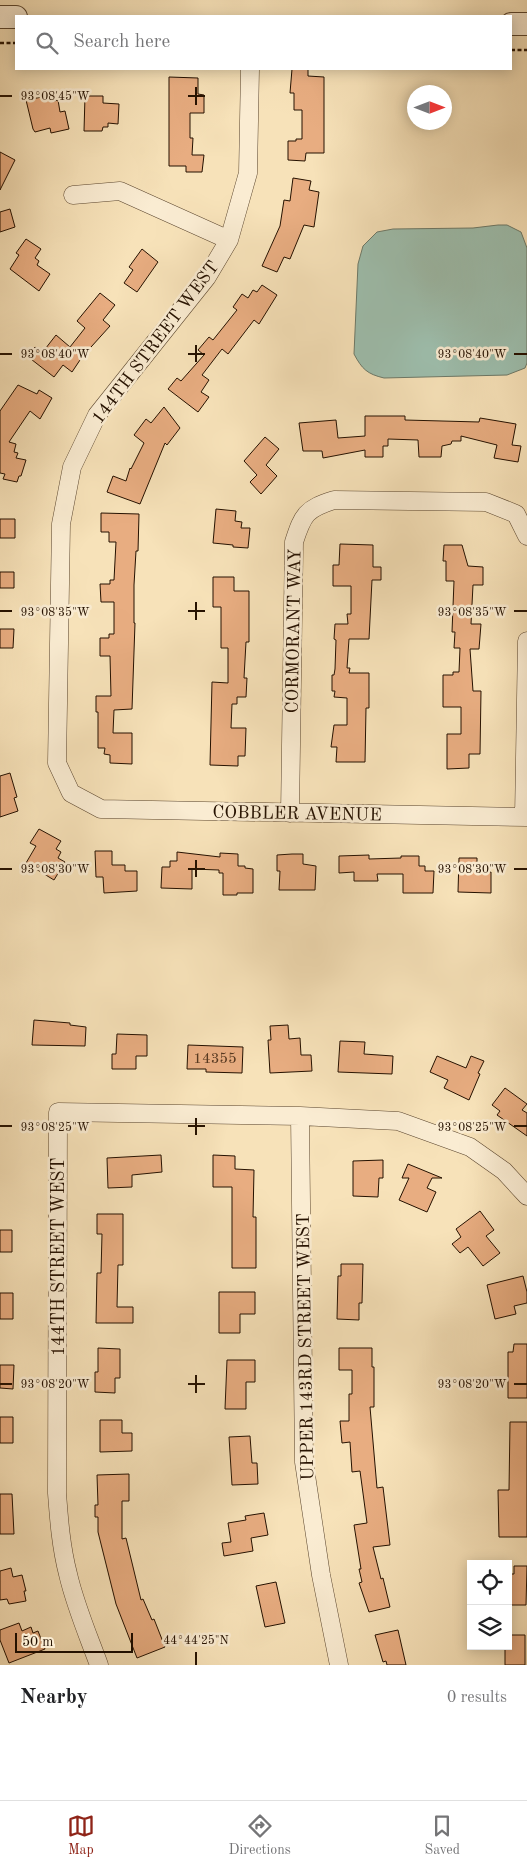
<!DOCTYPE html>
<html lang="en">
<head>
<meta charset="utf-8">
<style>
	body { margin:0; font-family:"Old Standard TT",serif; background:#f6f6f6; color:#202124 }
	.controls { position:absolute; right:15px; bottom:15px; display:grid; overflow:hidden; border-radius:0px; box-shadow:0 2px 12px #0003 }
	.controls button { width:45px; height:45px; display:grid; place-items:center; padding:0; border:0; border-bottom:1px solid #e0e0e0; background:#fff; color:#202124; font:25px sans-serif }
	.compass { position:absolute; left:407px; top:85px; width:45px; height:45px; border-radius:50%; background:#fff; box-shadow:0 2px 12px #0003; rotate:90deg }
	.scale { position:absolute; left:15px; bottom:12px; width:118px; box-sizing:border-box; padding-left:5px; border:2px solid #251100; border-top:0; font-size:14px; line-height:18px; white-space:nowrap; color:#251100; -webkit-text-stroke:4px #faecd2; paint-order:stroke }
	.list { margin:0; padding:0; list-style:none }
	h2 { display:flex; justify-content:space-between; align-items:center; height:65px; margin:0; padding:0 20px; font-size:21px }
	h2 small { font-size:16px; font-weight:400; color:#757577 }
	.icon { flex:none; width:28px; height:28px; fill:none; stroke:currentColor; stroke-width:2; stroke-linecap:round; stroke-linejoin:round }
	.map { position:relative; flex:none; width:527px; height:1665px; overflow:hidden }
	.search { position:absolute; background:#fff; box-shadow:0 2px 12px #0003; left:15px; right:15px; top:15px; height:55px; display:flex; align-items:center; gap:12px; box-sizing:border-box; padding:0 18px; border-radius:0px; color:#757577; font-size:19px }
	.sheet { height:135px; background:#fff }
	nav { display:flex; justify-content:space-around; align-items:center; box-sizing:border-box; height:70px; border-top:1px solid #e0e0e0; background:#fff; font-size:14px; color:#757577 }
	nav a { display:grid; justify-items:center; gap:2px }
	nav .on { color:#8f2418 }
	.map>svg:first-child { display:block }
</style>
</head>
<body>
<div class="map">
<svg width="527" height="1665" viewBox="0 0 527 1665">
	<rect width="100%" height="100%" fill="#f7e2b9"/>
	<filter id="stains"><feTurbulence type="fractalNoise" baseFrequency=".004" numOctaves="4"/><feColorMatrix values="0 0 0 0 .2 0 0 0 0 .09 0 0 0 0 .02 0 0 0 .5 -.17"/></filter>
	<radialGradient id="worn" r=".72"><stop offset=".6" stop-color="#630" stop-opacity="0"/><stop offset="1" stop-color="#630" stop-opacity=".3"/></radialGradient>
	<path fill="#9dbead" stroke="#6d7968" d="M 498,225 L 507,225 L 521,232 L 527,248 L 527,363 L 525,368 L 507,375 L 384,378 C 367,374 362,369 354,354 L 358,264 L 363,246 L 377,232 L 393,229 L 473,228 Z"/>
	<path fill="#e8ad81" stroke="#251100" d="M 292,69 L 308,69 L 308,76 L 324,77 L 324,153 L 306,153 L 305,161 L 288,160 L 288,141 L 296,141 L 296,139 L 302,139 L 302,110 L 294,110 L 294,93 L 290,93 Z
		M 169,77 L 198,78 L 198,94 L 204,95 L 204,113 L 190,113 L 190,138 L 193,138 L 192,155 L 204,155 L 202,172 L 186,172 L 186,166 L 169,166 Z
		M 53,95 L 54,101 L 58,100 L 60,112 L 65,111 L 69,129 L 51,133 L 50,128 L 35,132 L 33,129 L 26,100 Z
		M 85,96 L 103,96 L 103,103 L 119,104 L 118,124 L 108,123 L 108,127 L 103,127 L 102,131 L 84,131 Z
		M 0,152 L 15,160 L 0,190 Z
		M 293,178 L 311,181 L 309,190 L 319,192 L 314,227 L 304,225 L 290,259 L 284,257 L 277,272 L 262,266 L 280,226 L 284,200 L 290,201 Z
		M 10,209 L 15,227 L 0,232 L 0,212 Z
		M 26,239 L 41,249 L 35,258 L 39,261 L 37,265 L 50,274 L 39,291 L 10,269 L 19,255 L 16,253 Z
		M 142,249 L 158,262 L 137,292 L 124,283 L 133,270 L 129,267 Z
		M 262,285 L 277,295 L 259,324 L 254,320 L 228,354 L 222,349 L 202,375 L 209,380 L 201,392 L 209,397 L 198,412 L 168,389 L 177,378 L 181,381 L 204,355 L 198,350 L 209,337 L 213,340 L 237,310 L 233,307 L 242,294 L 248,298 L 253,290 L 257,292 Z
		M 100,293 L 115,305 L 103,320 L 110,326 L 82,357 L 72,372 L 63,365 L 54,377 L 27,356 L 35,347 L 42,353 L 56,335 L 70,347 L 85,328 L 77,321 Z
		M 18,385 L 37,394 L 39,390 L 52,398 L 40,419 L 30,411 L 9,442 L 16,444 L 14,452 L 18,453 L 16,458 L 26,460 L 21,476 L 19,476 L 17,482 L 3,479 L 5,474 L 0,473 L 0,411 Z
		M 164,407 L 180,428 L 167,445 L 165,443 L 140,504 L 107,492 L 113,476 L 126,481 L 130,468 L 131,469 L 144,443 L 134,435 L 146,419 L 151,423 Z
		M 365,416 L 405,416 L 405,420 L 479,422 L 480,418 L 516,424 L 512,445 L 521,446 L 518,462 L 494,458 L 497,445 L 461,436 L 461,441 L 452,441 L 451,444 L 442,446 L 441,457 L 419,457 L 418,440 L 388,439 L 388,446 L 383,446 L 383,457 L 365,457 L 365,450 L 323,458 L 322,451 L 303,451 L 299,423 L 336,420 L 338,438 L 365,436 Z
		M 265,437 L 279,449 L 266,465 L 277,476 L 261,494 L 250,482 L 257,475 L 244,461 Z
		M 216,509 L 236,511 L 235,521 L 242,522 L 241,528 L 250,528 L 248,548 L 233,547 L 233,545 L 213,543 Z
		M 101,513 L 139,514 L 138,551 L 136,551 L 134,585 L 134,623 L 135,623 L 132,709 L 114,710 L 113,733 L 132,733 L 132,764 L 110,763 L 110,755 L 104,754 L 105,748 L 98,748 L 98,712 L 96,712 L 96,696 L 111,696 L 110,656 L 100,656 L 100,638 L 109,638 L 109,634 L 114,634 L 114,602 L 101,602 L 100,584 L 110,584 L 110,580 L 114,580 L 116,542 L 109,542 L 109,532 L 101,532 Z
		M 0,519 L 15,519 L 15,538 L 0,538 Z
		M 340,544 L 373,545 L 373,567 L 381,567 L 381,580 L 372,580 L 369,639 L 349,639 L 347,668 L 350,668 L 349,673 L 369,673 L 369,708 L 366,708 L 365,762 L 336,762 L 337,747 L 331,747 L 334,725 L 347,725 L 347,698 L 334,697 L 335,691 L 332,691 L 332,675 L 334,675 L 335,669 L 336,640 L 334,639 L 335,624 L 348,624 L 347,614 L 351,614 L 351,586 L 333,586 L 333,565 L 339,565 Z
		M 444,545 L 462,545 L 468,566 L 483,567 L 483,585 L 473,585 L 471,624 L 481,624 L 479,649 L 470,649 L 473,691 L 481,691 L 480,754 L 469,754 L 469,768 L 447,769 L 447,734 L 461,734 L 461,707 L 443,707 L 443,675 L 453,675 L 453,672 L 459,672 L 460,648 L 454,648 L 455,632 L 452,632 L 454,581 L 446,581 L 446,561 L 443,561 Z
		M 0,572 L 14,572 L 14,588 L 0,588 Z
		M 213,577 L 234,577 L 234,591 L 249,591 L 249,642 L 246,642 L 244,678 L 247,678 L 246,697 L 237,697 L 237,704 L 232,704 L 231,728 L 246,728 L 245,756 L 238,756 L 238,766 L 210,765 L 212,682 L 228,683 L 228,648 L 221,648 L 221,607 L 213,607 Z
		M 0,629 L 14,629 L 13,648 L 0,648 Z
		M 10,773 L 17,797 L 14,798 L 18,811 L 0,817 L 0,776 Z
		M 39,829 L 61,841 L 56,849 L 61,852 L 58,858 L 65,862 L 54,880 L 26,863 L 36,846 L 30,843 Z
		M 95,851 L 112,851 L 112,865 L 125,865 L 125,871 L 137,871 L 137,891 L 104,893 L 103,877 L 96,877 Z
		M 177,852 L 220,857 L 220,853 L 238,854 L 238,866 L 245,866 L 245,868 L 253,869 L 253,893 L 237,893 L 237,895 L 223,895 L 223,873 L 219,873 L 219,870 L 192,869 L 192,889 L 161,888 L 162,867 L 170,867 L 170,861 L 177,861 Z
		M 292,854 L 303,854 L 303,864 L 316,866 L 315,890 L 279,890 L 280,871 L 277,871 L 277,855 Z
		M 369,855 L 369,859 L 401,858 L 401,856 L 419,856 L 419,866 L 425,866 L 425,871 L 434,871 L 433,893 L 403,893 L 403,874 L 377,874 L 378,881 L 354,881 L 354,872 L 339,873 L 339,856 Z
		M 459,858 L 477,858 L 477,866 L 481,866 L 481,872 L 491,872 L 491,893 L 458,892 Z
		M 34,1020 L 70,1023 L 70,1025 L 86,1027 L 85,1046 L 32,1045 Z
		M 288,1025 L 289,1039 L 300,1038 L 301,1055 L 311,1055 L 312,1071 L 270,1073 L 268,1040 L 271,1040 L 270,1026 Z
		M 117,1034 L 147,1035 L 147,1056 L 136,1056 L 136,1069 L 112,1069 L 112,1054 L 116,1054 Z
		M 340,1041 L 365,1042 L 364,1054 L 393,1056 L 392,1074 L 338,1072 Z
		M 188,1045 L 243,1047 L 242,1073 L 206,1072 L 206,1069 L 187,1069 Z
		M 437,1056 L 466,1068 L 471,1056 L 484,1061 L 478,1073 L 480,1074 L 469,1100 L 444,1088 L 448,1080 L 430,1072 Z
		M 505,1088 L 527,1104 L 522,1110 L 527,1113 L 527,1136 L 497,1115 L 500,1111 L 492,1105 Z
		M 161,1155 L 162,1172 L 132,1175 L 132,1187 L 108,1188 L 107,1158 Z
		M 213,1155 L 235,1156 L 235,1169 L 254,1170 L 253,1217 L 256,1217 L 256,1268 L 232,1268 L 232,1187 L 213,1187 Z
		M 383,1160 L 383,1178 L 379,1178 L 378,1197 L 353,1196 L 353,1161 Z
		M 408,1164 L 442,1178 L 432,1178 L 427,1188 L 436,1192 L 427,1212 L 399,1200 L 409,1178 L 402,1178 Z
		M 480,1211 L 494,1230 L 486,1236 L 500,1253 L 483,1266 L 468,1247 L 460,1253 L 452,1244 L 461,1237 L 456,1229 Z
		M 97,1214 L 123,1214 L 123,1265 L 118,1265 L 117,1307 L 133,1307 L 133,1323 L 96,1323 L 97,1273 L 101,1273 L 102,1234 L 97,1234 Z
		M 0,1230 L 12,1230 L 12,1252 L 0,1252 Z
		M 341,1264 L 363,1264 L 362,1303 L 359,1303 L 359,1320 L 337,1319 L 338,1276 L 341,1276 Z
		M 523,1276 L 527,1292 L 527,1303 L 514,1306 L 516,1314 L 495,1319 L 487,1285 Z
		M 219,1292 L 255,1292 L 255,1314 L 240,1314 L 240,1333 L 219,1333 Z
		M 0,1293 L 13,1293 L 13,1319 L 0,1319 Z
		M 514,1344 L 527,1344 L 527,1398 L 508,1398 L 508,1352 L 513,1352 Z
		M 98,1348 L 120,1349 L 120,1378 L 115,1378 L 115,1393 L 95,1392 L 95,1372 L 98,1372 Z
		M 339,1348 L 372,1348 L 372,1367 L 374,1367 L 374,1407 L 370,1407 L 377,1488 L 383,1487 L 390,1545 L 373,1547 L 381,1579 L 383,1578 L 390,1607 L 369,1612 L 359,1583 L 362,1582 L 359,1569 L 361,1569 L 354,1525 L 367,1523 L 360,1471 L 352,1472 L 350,1442 L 342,1443 L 340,1421 L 349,1421 L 349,1394 L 352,1394 L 352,1370 L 339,1370 Z
		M 227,1360 L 255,1360 L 255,1382 L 246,1382 L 246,1409 L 225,1409 Z
		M 0,1365 L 14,1365 L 13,1389 L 0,1388 Z
		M 0,1417 L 13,1417 L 13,1443 L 0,1443 Z
		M 100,1420 L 122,1420 L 122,1433 L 132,1433 L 132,1451 L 100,1452 Z
		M 510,1422 L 527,1422 L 527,1537 L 499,1537 L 498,1490 L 509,1490 Z
		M 250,1436 L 252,1463 L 257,1463 L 258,1484 L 232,1485 L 229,1437 Z
		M 129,1474 L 129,1501 L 122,1501 L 122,1539 L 126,1538 L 141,1600 L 143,1599 L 152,1620 L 154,1619 L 165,1647 L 137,1658 L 116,1604 L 98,1532 L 98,1517 L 95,1517 L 95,1505 L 98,1505 L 97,1475 Z
		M 0,1494 L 12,1494 L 14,1534 L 0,1534 Z
		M 264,1513 L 268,1535 L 251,1538 L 253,1551 L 224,1556 L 222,1543 L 231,1542 L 228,1523 L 246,1520 L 245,1516 Z
		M 514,1566 L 527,1566 L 526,1605 L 508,1605 L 508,1574 L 514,1574 Z
		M 11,1568 L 13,1577 L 22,1575 L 26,1591 L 24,1591 L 26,1601 L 9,1604 L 7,1599 L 0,1600 L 0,1571 Z
		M 276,1582 L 285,1623 L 265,1627 L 256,1586 Z
		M 19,1623 L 22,1631 L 31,1627 L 33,1633 L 38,1631 L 45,1649 L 9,1663 L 0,1640 L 0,1630 Z
		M 398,1630 L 406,1665 L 387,1665 L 386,1661 L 383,1662 L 375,1635 Z
		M 508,1635 L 525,1635 L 525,1665 L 505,1665 L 505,1646 L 508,1646 Z"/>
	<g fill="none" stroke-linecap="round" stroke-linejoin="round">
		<g stroke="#5a452e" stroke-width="19">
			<path id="minor" d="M 250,69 L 248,173 L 229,240 L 207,277 L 97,415 L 72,467 L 61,524 L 57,763 L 71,793 L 101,809 L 527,817
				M 73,195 L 120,191 L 229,240
				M 290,813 L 294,542 C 303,514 306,509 334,500 L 486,502 L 516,514 L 527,536
				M 524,817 L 527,641
				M 300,1116 L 304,1462 L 321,1575 L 339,1665
				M 99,1665 C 88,1635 75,1605 68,1574 C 61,1547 59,1520 57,1493 L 58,1112 L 300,1116 L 398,1121 L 470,1147 L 504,1171 L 527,1196"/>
		</g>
		<g stroke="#5a452e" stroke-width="24">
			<path id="tertiary" d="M 0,17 L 16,17
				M 511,24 L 527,24"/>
		</g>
		<path stroke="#251100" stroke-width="2.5" stroke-dasharray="4 2.5" stroke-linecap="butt" d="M 0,43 L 16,43
			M 511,50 L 527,50"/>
		<use href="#minor" stroke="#faecd2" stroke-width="18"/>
		<use href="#tertiary" stroke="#faecd2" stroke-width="22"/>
	</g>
	<path fill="none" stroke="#251100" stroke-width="2" d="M 196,87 L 196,105M 0,96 L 12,96M 188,96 L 205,96M 196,345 L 196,362M 0,354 L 12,354M 188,354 L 205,354M 514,354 L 527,354M 196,602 L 196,620M 0,611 L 12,611M 188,611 L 205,611M 514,611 L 527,611M 196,860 L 196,877M 0,869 L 12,869M 188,869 L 205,869M 514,869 L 527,869M 196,1118 L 196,1135M 0,1126 L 12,1126M 188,1126 L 205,1126M 514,1126 L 527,1126M 196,1375 L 196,1393M 0,1384 L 12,1384M 188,1384 L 205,1384M 514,1384 L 527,1384M 196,1652 L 196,1665"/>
	<g text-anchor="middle" stroke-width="5" stroke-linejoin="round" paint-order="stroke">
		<g font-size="15" fill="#563820">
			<text x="215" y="1063">14355</text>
		</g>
		<g font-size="18" fill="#251100" stroke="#faecd2">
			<text transform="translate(155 342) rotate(-53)" y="6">144TH STREET WEST</text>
			<text transform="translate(293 631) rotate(-89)" y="6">CORMORANT WAY</text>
			<text transform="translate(297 813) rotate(1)" y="6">COBBLER AVENUE</text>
			<text transform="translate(58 1257) rotate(-90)" y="6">144TH STREET WEST</text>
			<text transform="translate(305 1347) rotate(-91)" y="6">UPPER 143RD STREET WEST</text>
		</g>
	</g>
	<g font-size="12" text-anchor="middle" fill="#251100" stroke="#faecd2" stroke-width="5" stroke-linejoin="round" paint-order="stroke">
		<text x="55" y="100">93°08'45"W</text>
		<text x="55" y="358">93°08'40"W</text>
		<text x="472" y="358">93°08'40"W</text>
		<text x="55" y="616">93°08'35"W</text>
		<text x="472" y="616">93°08'35"W</text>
		<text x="472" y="873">93°08'30"W</text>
		<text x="55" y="873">93°08'30"W</text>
		<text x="472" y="1131">93°08'25"W</text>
		<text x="55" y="1131">93°08'25"W</text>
		<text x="55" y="1388">93°08'20"W</text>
		<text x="472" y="1388">93°08'20"W</text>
		<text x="196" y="1644">44°44'25"N</text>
	</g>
	<rect width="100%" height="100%" filter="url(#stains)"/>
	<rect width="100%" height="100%" fill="url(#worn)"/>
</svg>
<div class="controls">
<button><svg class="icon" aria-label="locate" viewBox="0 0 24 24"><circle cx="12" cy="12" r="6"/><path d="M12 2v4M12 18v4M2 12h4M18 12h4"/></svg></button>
<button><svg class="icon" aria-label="layers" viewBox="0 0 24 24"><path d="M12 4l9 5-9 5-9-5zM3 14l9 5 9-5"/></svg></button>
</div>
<svg class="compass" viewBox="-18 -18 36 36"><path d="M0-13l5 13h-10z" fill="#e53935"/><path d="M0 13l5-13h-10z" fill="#757577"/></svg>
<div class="scale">50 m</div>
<div class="search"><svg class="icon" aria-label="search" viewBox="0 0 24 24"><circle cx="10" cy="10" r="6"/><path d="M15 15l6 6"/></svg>Search here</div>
</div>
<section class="sheet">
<h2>Nearby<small>0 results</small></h2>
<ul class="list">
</ul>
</section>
<nav>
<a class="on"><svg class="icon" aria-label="map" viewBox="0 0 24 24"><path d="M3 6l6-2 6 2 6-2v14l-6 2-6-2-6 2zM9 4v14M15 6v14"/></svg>Map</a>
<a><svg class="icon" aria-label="directions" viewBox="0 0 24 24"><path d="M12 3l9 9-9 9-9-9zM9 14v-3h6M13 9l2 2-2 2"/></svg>Directions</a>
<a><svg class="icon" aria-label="saved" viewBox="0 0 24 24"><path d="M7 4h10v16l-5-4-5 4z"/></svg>Saved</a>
</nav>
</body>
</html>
